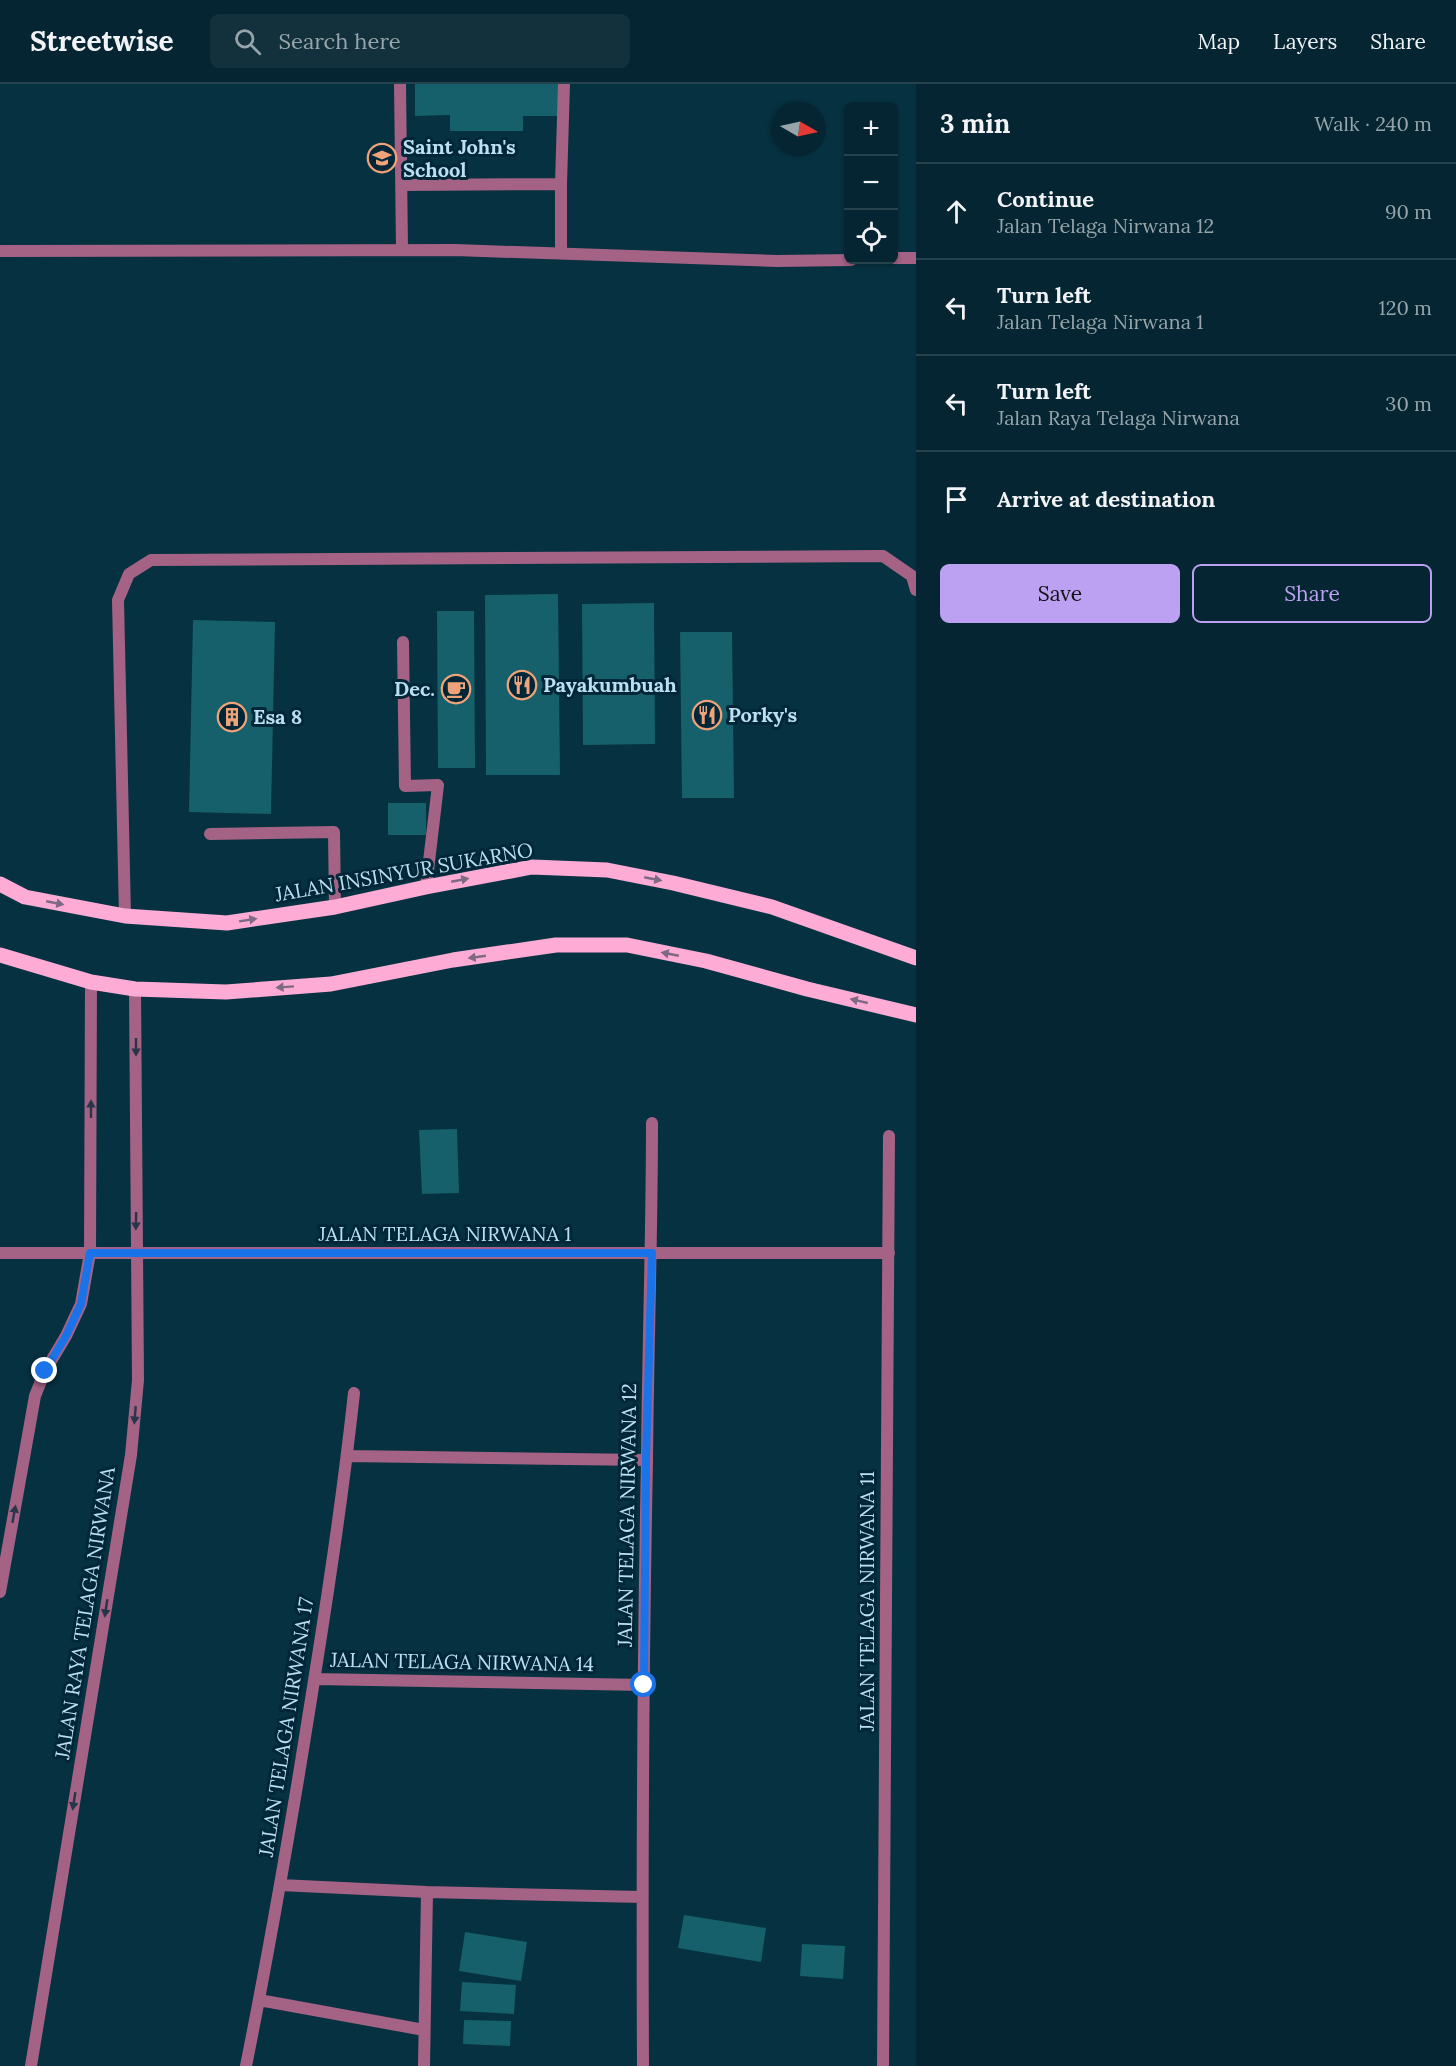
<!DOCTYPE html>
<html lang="en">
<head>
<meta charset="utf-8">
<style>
	body { margin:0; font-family:Lora,serif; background:#12313d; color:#f1f3f6 }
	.controls { position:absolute; right:18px; top:18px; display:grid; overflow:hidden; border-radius:9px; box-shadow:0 2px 4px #0004 }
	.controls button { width:54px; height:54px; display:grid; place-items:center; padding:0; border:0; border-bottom:2px solid #25424d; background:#042531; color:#f1f3f6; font:30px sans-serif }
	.compass { position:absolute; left:772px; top:18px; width:54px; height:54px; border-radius:50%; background:#042531; box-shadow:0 2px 4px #0004; rotate:99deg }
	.stop { position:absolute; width:18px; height:18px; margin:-14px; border:4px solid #1a73e8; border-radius:50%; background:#fff }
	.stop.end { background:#1a73e8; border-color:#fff; box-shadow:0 2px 6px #0008 }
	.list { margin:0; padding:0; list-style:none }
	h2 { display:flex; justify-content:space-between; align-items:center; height:78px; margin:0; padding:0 24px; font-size:26px }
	h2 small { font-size:20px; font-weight:400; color:#97a5ab }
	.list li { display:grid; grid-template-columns:39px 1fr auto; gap:18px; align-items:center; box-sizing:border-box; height:96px; padding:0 24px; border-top:2px solid #25424d }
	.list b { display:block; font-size:22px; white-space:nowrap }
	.list p { margin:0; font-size:20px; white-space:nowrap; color:#97a5ab }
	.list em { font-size:20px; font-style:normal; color:#97a5ab }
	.actions { display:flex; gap:12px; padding:18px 24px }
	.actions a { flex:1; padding:14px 0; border:2px solid #bca0f2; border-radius:9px; text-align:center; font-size:21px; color:#bca0f2 }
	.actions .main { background:#bca0f2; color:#111 }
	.icon { flex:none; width:33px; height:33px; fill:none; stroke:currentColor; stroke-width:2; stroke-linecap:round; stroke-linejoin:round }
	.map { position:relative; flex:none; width:916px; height:1982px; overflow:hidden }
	header { display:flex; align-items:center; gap:36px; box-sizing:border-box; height:84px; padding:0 30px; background:#042531; border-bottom:2px solid #25424d }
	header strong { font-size:28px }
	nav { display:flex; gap:33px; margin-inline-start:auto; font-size:21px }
	.search { width:420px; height:54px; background:#12313d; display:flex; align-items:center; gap:15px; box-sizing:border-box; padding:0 21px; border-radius:9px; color:#97a5ab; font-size:22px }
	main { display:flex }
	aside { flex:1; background:#042531 }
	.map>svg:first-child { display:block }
</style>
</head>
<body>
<header>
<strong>Streetwise</strong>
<div class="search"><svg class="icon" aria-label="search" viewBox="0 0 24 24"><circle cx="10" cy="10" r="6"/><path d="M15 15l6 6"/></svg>Search here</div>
<nav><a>Map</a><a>Layers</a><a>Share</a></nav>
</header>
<main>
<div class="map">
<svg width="916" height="1982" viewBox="0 0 916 1982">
	<rect width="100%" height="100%" fill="#063141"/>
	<path fill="#15606a" d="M 415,0 L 561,0 L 561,32 L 523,32 L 523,47 L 450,47 L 450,31 L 415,32 Z
		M 558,510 L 560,691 L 486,691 L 485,511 Z
		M 654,519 L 655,660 L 583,661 L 582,520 Z
		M 437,527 L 474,527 L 475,684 L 438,684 Z
		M 193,536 L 275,538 L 271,730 L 189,728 Z
		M 680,548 L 732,548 L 734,714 L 682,714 Z
		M 388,719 L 426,719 L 426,751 L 388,751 Z
		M 457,1045 L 459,1109 L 422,1110 L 419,1046 Z
		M 684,1831 L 766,1844 L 761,1878 L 678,1864 Z
		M 465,1848 L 527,1858 L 521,1897 L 459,1887 Z
		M 802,1860 L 845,1862 L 843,1895 L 800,1892 Z
		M 462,1898 L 516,1901 L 514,1930 L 460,1927 Z
		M 464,1936 L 511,1937 L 510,1962 L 463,1960 Z"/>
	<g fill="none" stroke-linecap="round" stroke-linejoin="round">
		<path stroke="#a46284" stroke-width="12" d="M 400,0 L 402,165
			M 561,100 L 564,0
			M 402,101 L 561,100 L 561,169
			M 403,558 L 405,702 L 438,701 L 426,803
			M 210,750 L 334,748 L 335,823
			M 125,832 L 118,516 L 129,490 L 151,476 L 883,472 L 912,492 L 916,506"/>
		<path stroke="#a46284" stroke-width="12" d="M 0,167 L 455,166 L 777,177 L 851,176
			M 894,174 L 916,174
			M 0,1169 L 889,1169
			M 347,1372 L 647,1376
			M 0,1508 L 35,1312 L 45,1287 L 66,1252 L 81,1220 L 90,1169 L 91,898
			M 315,1595 L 644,1601
			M 280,1801 L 427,1808 L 642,1813
			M 259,1916 L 424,1946
			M 31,1982 L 131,1371 L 138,1296 L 135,905
			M 246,1982 C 265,1887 282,1791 298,1696 C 319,1567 340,1438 354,1309
			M 424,1982 L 427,1808
			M 643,1982 C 642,1780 643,1578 647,1376 C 648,1263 652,1151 652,1039
			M 883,1982 L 889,1052"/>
		<path stroke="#feacd5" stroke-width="15" d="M 0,800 L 25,813 L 125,832 L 227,839 L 335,823 L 426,803 L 532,783 L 607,786 L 673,799 L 772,823 L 916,874
			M 0,871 L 91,898 L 135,905 L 226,908 L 331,900 L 453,876 L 556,861 L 627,861 L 706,877 L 807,905 L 916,931"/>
	</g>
	<defs><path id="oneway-solid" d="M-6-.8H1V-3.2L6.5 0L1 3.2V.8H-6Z" transform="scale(1.5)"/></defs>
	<g fill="#7f6a86">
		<use href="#oneway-solid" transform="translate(653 795) rotate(11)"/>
		<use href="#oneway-solid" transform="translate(460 796) rotate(-11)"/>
		<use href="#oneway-solid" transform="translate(55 819) rotate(11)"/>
		<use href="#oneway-solid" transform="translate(248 836) rotate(-9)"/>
		<use href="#oneway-solid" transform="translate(670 870) rotate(-169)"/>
		<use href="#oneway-solid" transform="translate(477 873) rotate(172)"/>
		<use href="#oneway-solid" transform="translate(285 903) rotate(176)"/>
		<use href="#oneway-solid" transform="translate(859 917) rotate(-167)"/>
	</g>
	<g fill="#29364a">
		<use href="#oneway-solid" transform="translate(136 963) rotate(90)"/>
		<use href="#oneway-solid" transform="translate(91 1025) rotate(-90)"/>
		<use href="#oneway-solid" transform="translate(136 1137) rotate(91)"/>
		<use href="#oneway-solid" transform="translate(135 1331) rotate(95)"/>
		<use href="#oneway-solid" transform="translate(14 1430) rotate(-80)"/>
		<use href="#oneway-solid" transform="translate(106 1524) rotate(99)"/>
		<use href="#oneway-solid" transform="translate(74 1717) rotate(99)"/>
	</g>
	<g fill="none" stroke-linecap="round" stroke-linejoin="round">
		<path stroke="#1a73e8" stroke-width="8" d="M 45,1287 L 66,1252 L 81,1220 L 90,1169 L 652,1169 L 646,1376 L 644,1601"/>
	</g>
	<defs>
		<g id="school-ring" transform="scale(1.5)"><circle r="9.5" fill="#002737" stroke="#f0a279" stroke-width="1.5"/><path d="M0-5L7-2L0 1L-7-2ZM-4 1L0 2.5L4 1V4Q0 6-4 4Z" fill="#f0a279"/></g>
		<g id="restaurant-ring" transform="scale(1.5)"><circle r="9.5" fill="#002737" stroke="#f0a279" stroke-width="1.5"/><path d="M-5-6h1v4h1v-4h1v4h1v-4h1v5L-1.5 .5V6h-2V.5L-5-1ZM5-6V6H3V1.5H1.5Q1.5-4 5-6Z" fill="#f0a279"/></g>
		<g id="cafe-ring" transform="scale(1.5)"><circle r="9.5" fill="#002737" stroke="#f0a279" stroke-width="1.5"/><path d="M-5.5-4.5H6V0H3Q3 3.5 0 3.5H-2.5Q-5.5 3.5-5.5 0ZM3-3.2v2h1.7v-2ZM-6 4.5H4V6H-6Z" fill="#f0a279"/></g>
		<g id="building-ring" transform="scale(1.5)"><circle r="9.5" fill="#002737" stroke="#f0a279" stroke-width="1.5"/><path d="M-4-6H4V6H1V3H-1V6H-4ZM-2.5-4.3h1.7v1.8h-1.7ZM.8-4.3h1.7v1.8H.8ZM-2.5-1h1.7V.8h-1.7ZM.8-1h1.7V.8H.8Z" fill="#f0a279"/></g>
	</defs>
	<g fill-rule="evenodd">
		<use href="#school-ring" x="382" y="74"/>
		<use href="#restaurant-ring" x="522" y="601"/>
		<use href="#cafe-ring" x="456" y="605"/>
		<use href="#restaurant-ring" x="707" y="631"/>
		<use href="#building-ring" x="232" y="633"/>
	</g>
	<g text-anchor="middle" stroke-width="6" stroke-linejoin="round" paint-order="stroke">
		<g font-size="20" font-weight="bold" fill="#bce0f1" stroke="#002737" text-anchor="start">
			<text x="403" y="70">Saint John's<tspan x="403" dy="23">School</tspan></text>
			<text x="543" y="608">Payakumbuah</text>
			<text x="435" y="612" text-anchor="end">Dec.</text>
			<text x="728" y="638">Porky's</text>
			<text x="253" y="640">Esa 8</text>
		</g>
		<g font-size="20" fill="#bce0f1" stroke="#002737">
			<text transform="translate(404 788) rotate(-10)" y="7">JALAN INSINYUR SUKARNO</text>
			<text x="445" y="1157">JALAN TELAGA NIRWANA 1</text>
			<text transform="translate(627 1431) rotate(-89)" y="7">JALAN TELAGA NIRWANA 12</text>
			<text transform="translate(867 1517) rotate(-90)" y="7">JALAN TELAGA NIRWANA 11</text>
			<text transform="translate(85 1529) rotate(-81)" y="7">JALAN RAYA TELAGA NIRWANA</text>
			<text transform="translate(462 1578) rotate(1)" y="7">JALAN TELAGA NIRWANA 14</text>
			<text transform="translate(286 1643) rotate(-81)" y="7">JALAN TELAGA NIRWANA 17</text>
		</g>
	</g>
</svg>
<div class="controls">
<button>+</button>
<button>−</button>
<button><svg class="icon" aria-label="locate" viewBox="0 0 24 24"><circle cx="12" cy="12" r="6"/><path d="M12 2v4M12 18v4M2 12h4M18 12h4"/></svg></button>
</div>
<svg class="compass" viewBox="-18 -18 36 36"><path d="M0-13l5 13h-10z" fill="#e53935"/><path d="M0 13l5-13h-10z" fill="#97a5ab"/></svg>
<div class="stop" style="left:644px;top:1601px"></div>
<div class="stop end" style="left:45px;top:1287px"></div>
</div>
<aside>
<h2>3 min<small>Walk · 240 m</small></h2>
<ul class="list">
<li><svg class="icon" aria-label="ahead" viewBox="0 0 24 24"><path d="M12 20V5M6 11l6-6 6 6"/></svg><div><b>Continue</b><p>Jalan Telaga Nirwana 12</p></div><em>90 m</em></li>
<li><svg class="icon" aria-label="left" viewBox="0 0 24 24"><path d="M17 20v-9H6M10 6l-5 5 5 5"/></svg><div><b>Turn left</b><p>Jalan Telaga Nirwana 1</p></div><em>120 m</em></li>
<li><svg class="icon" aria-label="left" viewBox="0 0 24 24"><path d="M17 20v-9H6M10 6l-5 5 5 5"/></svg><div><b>Turn left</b><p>Jalan Raya Telaga Nirwana</p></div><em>30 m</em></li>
<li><svg class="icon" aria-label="arrive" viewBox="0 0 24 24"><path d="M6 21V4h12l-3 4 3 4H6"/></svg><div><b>Arrive at destination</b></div></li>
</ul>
<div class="actions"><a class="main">Save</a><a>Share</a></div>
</aside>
</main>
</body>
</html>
